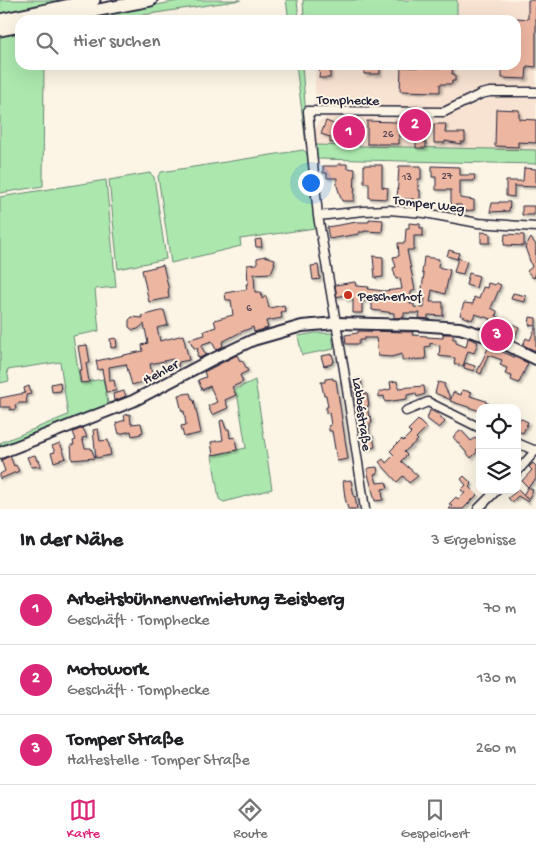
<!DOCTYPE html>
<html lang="de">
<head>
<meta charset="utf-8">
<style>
	body { margin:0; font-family:"Gochi Hand",sans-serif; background:#f2f2f2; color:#202124 }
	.controls { position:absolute; right:15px; bottom:15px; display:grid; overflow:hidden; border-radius:10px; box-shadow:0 5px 20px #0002 }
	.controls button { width:45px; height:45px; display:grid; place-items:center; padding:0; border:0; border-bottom:1px solid #e0e0e0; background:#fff; color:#202124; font:25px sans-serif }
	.you { position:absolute; left:310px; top:182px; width:18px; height:18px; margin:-12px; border:4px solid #fff; border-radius:50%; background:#1a73e8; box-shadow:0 0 0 8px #1a73e833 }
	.badge { display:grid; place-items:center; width:32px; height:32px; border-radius:50%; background:#db2777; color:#fff; font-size:16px; font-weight:700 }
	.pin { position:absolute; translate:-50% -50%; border:2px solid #fff; box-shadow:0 1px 5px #0006 }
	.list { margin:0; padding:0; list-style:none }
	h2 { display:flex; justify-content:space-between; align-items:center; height:65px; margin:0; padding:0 20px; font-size:21px }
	h2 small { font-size:16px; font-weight:400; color:#757577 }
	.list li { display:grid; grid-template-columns:32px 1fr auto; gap:15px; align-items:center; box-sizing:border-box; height:70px; padding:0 20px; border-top:1px solid #e0e0e0 }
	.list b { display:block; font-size:19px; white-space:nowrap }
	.list p { margin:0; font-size:16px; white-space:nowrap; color:#757577 }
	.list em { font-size:16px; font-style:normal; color:#757577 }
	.icon { flex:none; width:28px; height:28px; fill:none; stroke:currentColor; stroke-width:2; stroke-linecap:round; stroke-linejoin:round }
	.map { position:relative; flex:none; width:536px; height:509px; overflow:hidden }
	.search { position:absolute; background:#fff; box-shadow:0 5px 20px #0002; left:15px; right:15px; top:15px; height:55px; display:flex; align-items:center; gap:12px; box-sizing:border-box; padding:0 18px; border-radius:15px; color:#757577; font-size:19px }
	.sheet { height:275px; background:#fff }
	nav { display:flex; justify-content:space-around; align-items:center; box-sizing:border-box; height:70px; border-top:1px solid #e0e0e0; background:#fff; font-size:14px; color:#757577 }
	nav a { display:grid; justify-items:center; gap:2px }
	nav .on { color:#db2777 }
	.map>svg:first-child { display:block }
</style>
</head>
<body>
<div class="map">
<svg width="536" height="509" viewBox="0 0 536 509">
	<defs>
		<filter id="shadow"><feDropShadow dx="2" dy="2" stdDeviation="1" flood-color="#0004"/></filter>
	</defs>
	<rect width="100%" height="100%" fill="#fcf5e5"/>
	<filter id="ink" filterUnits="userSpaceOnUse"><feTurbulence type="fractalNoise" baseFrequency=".02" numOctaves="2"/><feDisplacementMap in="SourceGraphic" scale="10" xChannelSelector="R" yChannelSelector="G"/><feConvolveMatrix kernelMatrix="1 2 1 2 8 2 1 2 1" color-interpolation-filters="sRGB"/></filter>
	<g filter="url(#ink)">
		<path fill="#f8e2d1" d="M 457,0 L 536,0 L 536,88 L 491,88 L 478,91 L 452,104 L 438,108 L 315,106 L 315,65 L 516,65 L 516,20 L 457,20 Z
			M 493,97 L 536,98 L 536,150 L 315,145 L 314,131 L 319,122 L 329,116 L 430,119 L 449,116 L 481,101 Z"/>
		<path fill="#ace8ae" stroke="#678574" d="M 0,0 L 60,0 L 0,14 Z
			M 184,0 L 241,0 L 110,20 L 74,20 Z
			M 286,0 L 297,0 L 299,20 L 289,20 Z
			M 303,0 L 457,0 L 457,20 L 304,20 Z
			M 20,32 L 20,65 L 44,65 L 43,186 L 0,193 L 0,36 Z
			M 296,65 L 302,65 L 308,142 L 306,144 Z
			M 315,145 L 536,150 L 536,164 L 317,159 Z
			M 303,150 L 307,153 L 315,228 L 240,239 L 241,246 L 171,263 L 158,176 L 161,172 Z
			M 150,173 L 154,177 L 166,259 L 118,269 L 109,180 Z
			M 106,180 L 116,287 L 95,289 L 99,331 L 73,336 L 80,383 L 103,379 L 108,403 L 127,397 L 125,399 L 0,451 L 0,443 L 68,415 L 60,362 L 7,370 L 9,381 L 0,383 L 0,197 Z
			M 315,333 L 332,333 L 334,349 L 302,355 L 298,336 Z
			M 255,380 L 272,489 L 224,502 L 219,499 L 212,455 L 246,448 L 238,398 L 234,390 Z"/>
		<path fill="#edb6a1" stroke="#22223b" filter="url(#shadow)" d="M 528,0 L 536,0 L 536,67 L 527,66 L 526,79 L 502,78 L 502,65 L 516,65 L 516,18 L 528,19 Z
			M 320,65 L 330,65 L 330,78 L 319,78 Z
			M 364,65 L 380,65 L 380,74 L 364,74 Z
			M 441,65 L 453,65 L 452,74 L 455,74 L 455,81 L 452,81 L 452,84 L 440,84 L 440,92 L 400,91 L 401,67 L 441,68 Z
			M 496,109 L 519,110 L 519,119 L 536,120 L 536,143 L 518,142 L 518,147 L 495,146 Z
			M 326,121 L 336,125 L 336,123 L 343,126 L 351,126 L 351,141 L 330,143 L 330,137 L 321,134 Z
			M 367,121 L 423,123 L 422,142 L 426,142 L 426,148 L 416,148 L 416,136 L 399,135 L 399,144 L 367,144 Z
			M 434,124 L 446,124 L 445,133 L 465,133 L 465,142 L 461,142 L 461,144 L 445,141 L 445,143 L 434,143 Z
			M 338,164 L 347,164 L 347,168 L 355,169 L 354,201 L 342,201 L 337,186 L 337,178 L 327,178 L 327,173 L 323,173 L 323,166 L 338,166 Z
			M 364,165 L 382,165 L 382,187 L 388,188 L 387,199 L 369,198 L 369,183 L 364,183 Z
			M 399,166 L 421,166 L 421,179 L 418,179 L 418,190 L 420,190 L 420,202 L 414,202 L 414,199 L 397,199 Z
			M 432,166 L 460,167 L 460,175 L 475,175 L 474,181 L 460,181 L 460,198 L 474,200 L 474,210 L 464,211 L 460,209 L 461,205 L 451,205 L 451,190 L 436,190 L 436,177 L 432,177 Z
			M 524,168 L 536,169 L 536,187 L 514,186 L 514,197 L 506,196 L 506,181 L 523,181 Z
			M 499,202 L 510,202 L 509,211 L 490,212 L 492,203 L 499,203 Z
			M 522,206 L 534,206 L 534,215 L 522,215 Z
			M 369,219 L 383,220 L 382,232 L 364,231 L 364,232 L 359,232 L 359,234 L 329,239 L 327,227 L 357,222 L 369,222 Z
			M 409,223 L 420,224 L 420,228 L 423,228 L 423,236 L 414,236 L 414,250 L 407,250 L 415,290 L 411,292 L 410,304 L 414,304 L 414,307 L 424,308 L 425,297 L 421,296 L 424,274 L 422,273 L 424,257 L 439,259 L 438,267 L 450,270 L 445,294 L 432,290 L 430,302 L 443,302 L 443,316 L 428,315 L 428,319 L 419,318 L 420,313 L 404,313 L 404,317 L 394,318 L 394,313 L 372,310 L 372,301 L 362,301 L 362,313 L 353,313 L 353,299 L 346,300 L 345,295 L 337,297 L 335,285 L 355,282 L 356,286 L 369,287 L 368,289 L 384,291 L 402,289 L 400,278 L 396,279 L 393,268 L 396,267 L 393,257 L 399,256 L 398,243 L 405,243 L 406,228 L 409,228 Z
			M 481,232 L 490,233 L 490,243 L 481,243 Z
			M 505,234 L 524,235 L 524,246 L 504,245 Z
			M 531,238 L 536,245 L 535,278 L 535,276 L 533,278 L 527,271 L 532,267 L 525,247 Z
			M 261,239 L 262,247 L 256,247 L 255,240 Z
			M 449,250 L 459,253 L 457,259 L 447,256 Z
			M 265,256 L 275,259 L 274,263 L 275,263 L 271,273 L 254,274 L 255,292 L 261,292 L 262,299 L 266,296 L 269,308 L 284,305 L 285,311 L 281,312 L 282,318 L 266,321 L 268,328 L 254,332 L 253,327 L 239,333 L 222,342 L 223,346 L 216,350 L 212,341 L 203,344 L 201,346 L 206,355 L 199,358 L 197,355 L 198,348 L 194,348 L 189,339 L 205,335 L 204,331 L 216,327 L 214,320 L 233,315 L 231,300 L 226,300 L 225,293 L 247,289 L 246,284 L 248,284 L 247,265 L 257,264 L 257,258 Z
			M 373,256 L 383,257 L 383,277 L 375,278 Z
			M 458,258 L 467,261 L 463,274 L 454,272 Z
			M 163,265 L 169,290 L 168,291 L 169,298 L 149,302 L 142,270 Z
			M 318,265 L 320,279 L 313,280 L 311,266 Z
			M 469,273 L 479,276 L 476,288 L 466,285 Z
			M 488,283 L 495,285 L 496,283 L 501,285 L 491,308 L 497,311 L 496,316 L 519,327 L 515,337 L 496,329 L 498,324 L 490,321 L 491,319 L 475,314 L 472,320 L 460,315 L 464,303 L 473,304 L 474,297 L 479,299 L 483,287 L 487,288 Z
			M 513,293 L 526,296 L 525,302 L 511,299 Z
			M 164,310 L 168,325 L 157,328 L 160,341 L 183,335 L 189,360 L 179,362 L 178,367 L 175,364 L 173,359 L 150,364 L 153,379 L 132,385 L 126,364 L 109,367 L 110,381 L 114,380 L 116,391 L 106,392 L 102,369 L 98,370 L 96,361 L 143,351 L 142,345 L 148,343 L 144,324 L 138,329 L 133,330 L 129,327 L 129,320 L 132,317 L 143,318 L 142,316 Z
			M 530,317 L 536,318 L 536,326 L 529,325 Z
			M 536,326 L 536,351 L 523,345 L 526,338 L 530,340 Z
			M 358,331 L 413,332 L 412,335 L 427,336 L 427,337 L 443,338 L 443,334 L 453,334 L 453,339 L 456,339 L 456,343 L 466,347 L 468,338 L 478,342 L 474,353 L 468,351 L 463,366 L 454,364 L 455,358 L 439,356 L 440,345 L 430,343 L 430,346 L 425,347 L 426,359 L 402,360 L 402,354 L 391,357 L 378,356 L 376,338 L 364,338 L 364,340 L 359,340 L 359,344 L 346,344 L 345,335 L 358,333 Z
			M 116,338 L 117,347 L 111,348 L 110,339 Z
			M 87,345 L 90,363 L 86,363 L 89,382 L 81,383 L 79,370 L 82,370 L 78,346 Z
			M 489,346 L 528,363 L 519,383 L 511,380 L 512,376 L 505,374 L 507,368 L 500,365 L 502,360 L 488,355 L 481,374 L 477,372 Z
			M 332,354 L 334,361 L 332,362 L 332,364 L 324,366 L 321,356 Z
			M 237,355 L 240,361 L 242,360 L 248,371 L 240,375 L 243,382 L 232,387 L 236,395 L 225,400 L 228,408 L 212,415 L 208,406 L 217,402 L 210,386 L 202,390 L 198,380 L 206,377 L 204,372 Z
			M 465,363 L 475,366 L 474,371 L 464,368 Z
			M 333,378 L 333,380 L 336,380 L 348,459 L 337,461 L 332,431 L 329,431 L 329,428 L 328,426 L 331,425 L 329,412 L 326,413 L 326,407 L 328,407 L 326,395 L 324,395 L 321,382 L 325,382 L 325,379 Z
			M 361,378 L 363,394 L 367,393 L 369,406 L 367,406 L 369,417 L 371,416 L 372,423 L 370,423 L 370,427 L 369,428 L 370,437 L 373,436 L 375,447 L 364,449 L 352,380 Z
			M 397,381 L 398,388 L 424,386 L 425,394 L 417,397 L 416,393 L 407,395 L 407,399 L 385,402 L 384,396 L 379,397 L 379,392 L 391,389 L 390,382 Z
			M 60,382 L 61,391 L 52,392 L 51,384 Z
			M 438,382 L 445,384 L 444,386 L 451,399 L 453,392 L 461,395 L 462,390 L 472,392 L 470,396 L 486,401 L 485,402 L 498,408 L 480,408 L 480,411 L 450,401 L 451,400 L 435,393 Z
			M 29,386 L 31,394 L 26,395 L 27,403 L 19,403 L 15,405 L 16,409 L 10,410 L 10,407 L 0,407 L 0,398 L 25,393 L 24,388 Z
			M 124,391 L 126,396 L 114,401 L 113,394 Z
			M 190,393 L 192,400 L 194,400 L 201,433 L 184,437 L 181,426 L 186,425 L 184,411 L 182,412 L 178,395 Z
			M 430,410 L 438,414 L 445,422 L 439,428 L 427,419 Z
			M 130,414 L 131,424 L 141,423 L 143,432 L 140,433 L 141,434 L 132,436 L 131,431 L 119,434 L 116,423 L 125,420 L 124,415 Z
			M 517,417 L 528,422 L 523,433 L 517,431 Z
			M 223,420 L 226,429 L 229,429 L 230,438 L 235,437 L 237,450 L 213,455 L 211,442 L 223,440 L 220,421 Z
			M 418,420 L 426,428 L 416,438 L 418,440 L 404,452 L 407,455 L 401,461 L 418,476 L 409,483 L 403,476 L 397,482 L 379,462 L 383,459 L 386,463 L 394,455 L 390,451 L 402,439 L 403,441 L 411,433 L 408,430 Z
			M 83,428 L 87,437 L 82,438 L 85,448 L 91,448 L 95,458 L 72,460 L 71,445 L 74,445 L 73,441 L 76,440 L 73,432 Z
			M 98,429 L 100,441 L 108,440 L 111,455 L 96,458 L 93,430 Z
			M 461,430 L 471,441 L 475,438 L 480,443 L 480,446 L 476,450 L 478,451 L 471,458 L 453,437 Z
			M 60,443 L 66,458 L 54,462 L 51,453 L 55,452 L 52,446 Z
			M 35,455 L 37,461 L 39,460 L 41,466 L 31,467 L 27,457 Z
			M 10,456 L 14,466 L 16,465 L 19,471 L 0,479 L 0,474 L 5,471 L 1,460 Z
			M 533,463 L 536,466 L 536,479 L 528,487 L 522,481 L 532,470 L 529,467 Z
			M 377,467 L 378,473 L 374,474 L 377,483 L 386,482 L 388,488 L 382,489 L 383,500 L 375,501 L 367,470 L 368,468 Z
			M 464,476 L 472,484 L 469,487 L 477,495 L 463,509 L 449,509 L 452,506 L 449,504 L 456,497 L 458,499 L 465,493 L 461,490 L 466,485 L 461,479 Z
			M 351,480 L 354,497 L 355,496 L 357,509 L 348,509 L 345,498 L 343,481 Z
			M 528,487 L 533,490 L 529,498 L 523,495 Z
			M 518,490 L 529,501 L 528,502 L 518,496 L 512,502 L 508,498 Z"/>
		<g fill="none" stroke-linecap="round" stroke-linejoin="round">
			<g stroke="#22223b" stroke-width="11">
				<path id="minor" d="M 318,216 L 364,211 L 389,210 L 425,213 L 478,223 L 536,227
					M 406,411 L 428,402 L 480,428
					M 517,443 L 536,451
					M 517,472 L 536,450
					M 365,509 L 344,370 L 318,216 L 308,111 L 444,112 L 481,94 L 490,92 L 536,92
					M 478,509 L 497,490"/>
			</g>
			<g stroke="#22223b" stroke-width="14">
				<path id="major" d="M 0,453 L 133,401 L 211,360 L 253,340 L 302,326 L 336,323 L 416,325 L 460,328 L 495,339 L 536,359"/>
			</g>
			<g stroke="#22223b" stroke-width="15">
				<path id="highway" d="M 0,20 L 94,0
					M 47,20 L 151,0
					M 0,30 L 20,26"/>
			</g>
			<use href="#minor" stroke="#fcf5e5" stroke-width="8"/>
			<use href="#major" stroke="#fcf5e5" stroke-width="10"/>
			<use href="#highway" stroke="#fcf5e5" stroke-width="11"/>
		</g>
	</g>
	<circle fill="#c8321e" stroke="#fcf5e5" stroke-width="2" cx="348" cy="295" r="5"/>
	<g text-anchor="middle" stroke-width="4" stroke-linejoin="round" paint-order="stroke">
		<g font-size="11" fill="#554754">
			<text x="388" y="137">26</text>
			<text x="447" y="179">27</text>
			<text x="407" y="180">13</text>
			<text x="249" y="311">6</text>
		</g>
		<g font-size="14" fill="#22223b" stroke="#fcf5e5">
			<text transform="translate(348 99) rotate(1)" y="5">Tomphecke</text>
			<text transform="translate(429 203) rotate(7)" y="5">Tomper Weg</text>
			<text transform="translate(160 371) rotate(-28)" y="5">Hehler</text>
			<text transform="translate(363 414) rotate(82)" y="5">Labbéstraße</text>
		</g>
		<g font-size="14" fill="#22223b" stroke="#fcf5e5" text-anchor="start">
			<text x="358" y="300">Pescherhof</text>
		</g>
	</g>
</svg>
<div class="controls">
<button><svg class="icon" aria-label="locate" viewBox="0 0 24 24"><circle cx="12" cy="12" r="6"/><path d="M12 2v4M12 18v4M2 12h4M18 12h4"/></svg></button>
<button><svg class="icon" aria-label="layers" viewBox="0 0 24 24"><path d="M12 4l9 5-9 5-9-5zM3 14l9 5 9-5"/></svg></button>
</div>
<div class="you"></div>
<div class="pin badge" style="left:349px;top:132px">1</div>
<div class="pin badge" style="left:415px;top:125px">2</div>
<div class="pin badge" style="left:497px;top:335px">3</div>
<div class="search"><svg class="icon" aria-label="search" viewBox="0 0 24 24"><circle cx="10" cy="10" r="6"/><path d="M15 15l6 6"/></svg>Hier suchen</div>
</div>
<section class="sheet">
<h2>In der Nähe<small>3 Ergebnisse</small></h2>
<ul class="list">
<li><span class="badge">1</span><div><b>Arbeitsbühnenvermietung Zeisberg</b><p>Geschäft · Tomphecke</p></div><em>70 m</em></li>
<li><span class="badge">2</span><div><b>Motowork</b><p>Geschäft · Tomphecke</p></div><em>130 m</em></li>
<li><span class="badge">3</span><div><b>Tomper Straße</b><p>Haltestelle · Tomper Straße</p></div><em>260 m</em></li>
</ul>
</section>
<nav>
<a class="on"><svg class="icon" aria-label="map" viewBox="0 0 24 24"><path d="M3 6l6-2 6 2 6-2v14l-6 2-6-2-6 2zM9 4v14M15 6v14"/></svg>Karte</a>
<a><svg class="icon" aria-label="directions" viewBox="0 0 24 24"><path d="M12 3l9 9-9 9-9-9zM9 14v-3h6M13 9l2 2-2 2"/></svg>Route</a>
<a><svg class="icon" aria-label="saved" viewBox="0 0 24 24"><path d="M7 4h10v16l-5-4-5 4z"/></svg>Gespeichert</a>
</nav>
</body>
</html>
